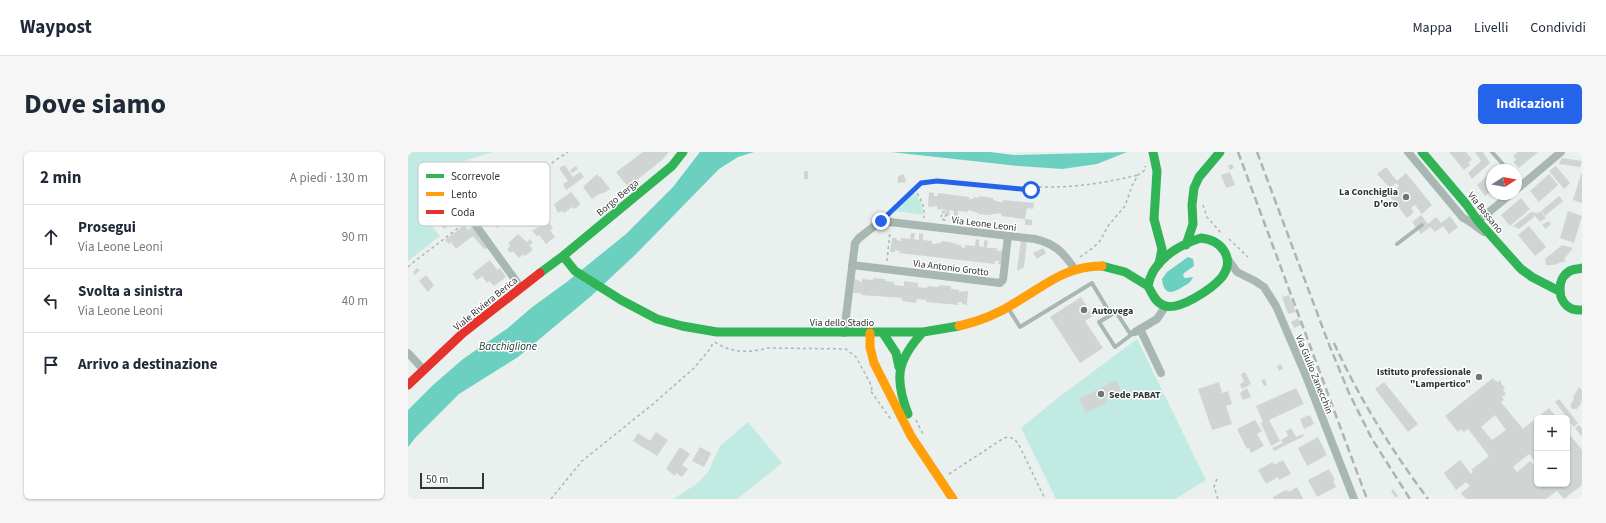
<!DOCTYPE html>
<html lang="it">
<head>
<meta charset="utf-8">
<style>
	body { margin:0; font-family:"Source Sans 3",sans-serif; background:#f6f6f7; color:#1f2937 }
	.controls { position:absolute; right:12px; bottom:12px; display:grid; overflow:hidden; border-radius:6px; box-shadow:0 1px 3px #0004 }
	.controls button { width:36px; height:36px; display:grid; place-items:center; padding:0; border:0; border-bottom:1px solid #e0e1e3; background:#fff; color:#1f2937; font:20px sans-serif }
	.compass { position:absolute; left:1078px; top:12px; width:36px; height:36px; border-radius:50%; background:#fff; box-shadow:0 1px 3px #0004; rotate:79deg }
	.scale { position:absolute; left:12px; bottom:10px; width:64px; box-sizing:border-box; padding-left:4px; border:2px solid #313635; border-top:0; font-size:11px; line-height:14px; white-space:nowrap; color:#313635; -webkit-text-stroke:3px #fff; paint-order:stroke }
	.stop { position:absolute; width:12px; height:12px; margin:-9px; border:3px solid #2563eb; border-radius:50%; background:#fff }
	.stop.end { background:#2563eb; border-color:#fff; box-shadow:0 1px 4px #0008 }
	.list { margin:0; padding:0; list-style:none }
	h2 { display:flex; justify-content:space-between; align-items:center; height:52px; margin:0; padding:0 16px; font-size:17px }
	h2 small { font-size:13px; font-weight:400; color:#747a83 }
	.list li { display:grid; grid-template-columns:26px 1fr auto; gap:12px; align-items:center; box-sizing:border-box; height:64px; padding:0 16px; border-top:1px solid #e0e1e3 }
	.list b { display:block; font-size:15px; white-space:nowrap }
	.list p { margin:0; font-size:13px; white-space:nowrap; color:#747a83 }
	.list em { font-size:13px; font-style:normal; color:#747a83 }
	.icon { flex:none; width:22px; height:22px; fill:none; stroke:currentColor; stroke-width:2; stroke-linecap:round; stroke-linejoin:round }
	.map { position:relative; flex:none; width:1174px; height:347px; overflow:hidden; border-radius:6px }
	header { display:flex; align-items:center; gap:24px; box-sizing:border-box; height:56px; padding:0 20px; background:#fff; border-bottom:1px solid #e0e1e3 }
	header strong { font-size:19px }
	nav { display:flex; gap:22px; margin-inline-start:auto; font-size:14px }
	.intro { display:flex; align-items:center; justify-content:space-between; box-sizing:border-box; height:96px; padding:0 24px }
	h1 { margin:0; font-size:28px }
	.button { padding:10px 18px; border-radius:6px; background:#2563eb; color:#fff; font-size:14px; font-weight:700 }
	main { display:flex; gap:24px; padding:0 24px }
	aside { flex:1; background:#fff; border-radius:6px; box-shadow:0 1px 3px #0004 }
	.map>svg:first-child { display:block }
</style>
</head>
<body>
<header>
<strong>Waypost</strong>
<nav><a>Mappa</a><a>Livelli</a><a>Condividi</a></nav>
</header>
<div class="intro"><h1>Dove siamo</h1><a class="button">Indicazioni</a></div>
<main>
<aside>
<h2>2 min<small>A piedi · 130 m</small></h2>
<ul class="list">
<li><svg class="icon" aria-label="ahead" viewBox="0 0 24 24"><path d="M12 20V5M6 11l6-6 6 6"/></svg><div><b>Prosegui</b><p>Via Leone Leoni</p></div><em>90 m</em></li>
<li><svg class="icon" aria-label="left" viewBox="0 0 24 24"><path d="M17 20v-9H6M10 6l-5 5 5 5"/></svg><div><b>Svolta a sinistra</b><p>Via Leone Leoni</p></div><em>40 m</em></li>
<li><svg class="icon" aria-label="arrive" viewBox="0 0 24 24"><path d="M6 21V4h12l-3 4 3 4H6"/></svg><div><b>Arrivo a destinazione</b></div></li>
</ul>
</aside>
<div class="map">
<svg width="1174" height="347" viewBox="0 0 1174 347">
	<rect width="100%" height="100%" fill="#e9f0ee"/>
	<path fill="#c1ebe2" d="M 0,0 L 85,0 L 56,9 L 32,39 L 19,69 L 32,84 L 0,109 Z
		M 506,40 L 513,50 L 515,63 L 487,59 Z
		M 729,187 L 798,328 L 767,347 L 648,347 L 613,276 L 651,245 Z
		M 340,270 L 374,311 L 329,347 L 265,347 L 290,331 L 300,320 L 312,294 Z"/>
	<path fill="#6bd0c0" d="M 292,0 L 346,0 L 330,5 L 311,17 L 228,102 L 182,145 L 110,205 L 51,242 L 8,285 L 0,295 L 0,258 L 25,233 L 55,207 L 100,176 L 123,156 L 160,129 L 218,82 L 265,35 Z
		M 483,0 L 582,0 L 606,3 L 719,0 L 689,12 L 654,17 L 611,14 Z
		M 780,105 L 785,107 L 786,114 L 776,121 L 775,124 L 777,126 L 785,125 C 783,130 780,132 776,134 C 764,142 756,144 754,127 L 759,120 Z"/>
	<path fill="#d0d5d4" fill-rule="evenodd" d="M 235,0 L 261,0 L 254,8 L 220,35 L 208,20 Z
		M 1041,0 L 1058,0 L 1064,7 L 1060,11 L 1062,13 L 1056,18 Z
		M 1067,0 L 1075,0 L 1082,11 L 1064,27 L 1060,21 L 1073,9 Z
		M 1110,0 L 1130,0 L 1111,16 L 1105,10 L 1108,8 L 1105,4 Z
		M 1154,6 L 1174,9 L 1172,15 L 1151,12 Z
		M 824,12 L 826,16 L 822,18 L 820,14 Z
		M 157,13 L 165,25 L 172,20 L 176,25 L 158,38 L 155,32 L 160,29 L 151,16 Z
		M 168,14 L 170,17 L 164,21 L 162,18 Z
		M 1148,14 L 1162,31 L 1156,37 L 1141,19 Z
		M 978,15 L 989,29 L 998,21 L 1024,53 L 1014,62 L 1007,53 L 1003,56 L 1006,60 L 999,66 L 981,43 L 991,34 L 988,31 L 982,36 L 969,22 Z
		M 396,19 L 400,19 L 400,27 L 396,27 Z
		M 822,20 L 827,33 L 818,36 L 813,23 Z
		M 1084,20 L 1084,38 L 1077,44 L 1069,33 Z
		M 189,22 L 191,25 L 192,24 L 202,37 L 194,42 L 193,41 L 184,47 L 175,35 Z
		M 496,22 L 498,30 L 490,31 L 490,24 Z
		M 1141,22 L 1150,33 L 1131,50 L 1122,39 Z
		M 1173,22 L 1174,22 L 1174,51 L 1165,48 Z
		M 163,40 L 172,51 L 171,54 L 166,57 L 164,55 L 156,61 L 154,59 L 150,61 L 146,52 Z
		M 521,40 L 526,41 L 526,44 L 530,44 L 530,41 L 561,45 L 561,47 L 565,47 L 566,45 L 571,46 L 571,44 L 585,46 L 585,48 L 591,50 L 595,50 L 595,48 L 626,51 L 625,57 L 619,56 L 617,67 L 593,64 L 594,62 L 590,61 L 590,62 L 584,62 L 584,63 L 570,62 L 570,61 L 560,58 L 560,60 L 550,59 L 550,66 L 546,65 L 546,59 L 542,58 L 541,64 L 537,64 L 538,58 L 529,57 L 529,54 L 520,55 Z
		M 1151,44 L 1155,49 L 1137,64 L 1133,59 Z
		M 1113,46 L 1122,57 L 1102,74 L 1093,63 Z
		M 36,52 L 40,58 L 43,54 L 49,62 L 46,64 L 48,68 L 36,77 L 28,65 L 31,64 L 27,59 Z
		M 93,54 L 102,66 L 105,64 L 109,68 L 103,72 L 100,68 L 89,76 L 79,64 Z
		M 1132,59 L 1138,66 L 1132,70 L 1127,64 L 1111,77 L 1105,74 L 1123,60 L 1130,61 Z
		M 1160,59 L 1174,64 L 1166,91 L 1152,86 Z
		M 1013,63 L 1020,72 L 1028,65 L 1033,71 L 1042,64 L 1050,75 L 1041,82 L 1035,74 L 1027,80 L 1022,75 L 1013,82 L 1004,70 Z
		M 137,65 L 145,76 L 142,78 L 147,85 L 138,92 L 131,83 L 129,84 L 124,79 L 135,71 L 133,68 Z
		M 617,67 L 624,68 L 624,73 L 617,73 Z
		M 1140,69 L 1143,72 L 1138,77 L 1134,73 Z
		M 57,73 L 60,78 L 65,74 L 81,96 L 76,97 L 65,84 L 48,97 L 43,90 L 41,92 L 37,88 Z
		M 1121,74 L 1138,95 L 1127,104 L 1110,83 Z
		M 503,81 L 507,81 L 506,87 L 511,88 L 511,81 L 515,82 L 515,88 L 524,89 L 524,92 L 533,91 L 533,89 L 547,91 L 547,92 L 553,93 L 553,95 L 557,96 L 557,93 L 567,94 L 568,87 L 571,88 L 571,94 L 576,95 L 576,88 L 580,89 L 579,96 L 589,96 L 589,99 L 597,98 L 595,112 L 590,112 L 591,109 L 587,109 L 587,112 L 491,101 L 492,99 L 487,98 L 487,100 L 482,100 L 484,86 L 489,86 L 488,88 L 493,89 L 493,86 L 502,87 Z
		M 110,82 L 119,90 L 122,87 L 125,91 L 121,93 L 125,98 L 117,104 L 116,102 L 111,106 L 105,99 L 102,101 L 99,97 L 102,94 L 100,91 Z
		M 613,87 L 619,88 L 616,115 L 609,119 Z
		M 1154,93 L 1165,96 L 1156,107 L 1158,109 L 1145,113 L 1138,113 L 1137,107 Z
		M 635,96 L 638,101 L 629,107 L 625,101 Z
		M 82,108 L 89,118 L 92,116 L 98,125 L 86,134 L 81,129 L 79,131 L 74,124 L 69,128 L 64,122 Z
		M 9,116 L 12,118 L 7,123 L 5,120 Z
		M 18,123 L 26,133 L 20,140 L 11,129 Z
		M 465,126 L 477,127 L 477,129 L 486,130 L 486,133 L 496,134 L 496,129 L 510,131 L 510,135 L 519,136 L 520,134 L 531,135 L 531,133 L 543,134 L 543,137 L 551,138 L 551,140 L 560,139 L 559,153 L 554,152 L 554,150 L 550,150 L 550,153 L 518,150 L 518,148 L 509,147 L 508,151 L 494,149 L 494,146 L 453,143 L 453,141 L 445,141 L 447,127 L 454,130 L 454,127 L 465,128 Z
		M 881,143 L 888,160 L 880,162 L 874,145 Z
		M 673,145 L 685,164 L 677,169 L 695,196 L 672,211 L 642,165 Z
		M 890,166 L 893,173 L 886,176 L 883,170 Z
		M 873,212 L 875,217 L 871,219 L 869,214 Z
		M 837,220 L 843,232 L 834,237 L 832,232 L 836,230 L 833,222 Z
		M 1085,226 L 1089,230 L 1093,228 L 1093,231 L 1097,236 L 1095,238 L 1098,242 L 1094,245 L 1096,248 L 1093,250 L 1115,277 L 1141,256 L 1149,266 L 1129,266 L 1129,332 L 1159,332 L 1159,279 L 1174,298 L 1174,333 L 1156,347 L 1149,339 L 1138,347 L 1058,347 L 1053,341 L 1062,334 L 1058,330 L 1048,338 L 1036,321 L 1052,308 L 1063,322 L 1065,320 L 1063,318 L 1081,304 L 1060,277 L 1056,280 L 1053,277 L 1050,280 L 1037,264 ZM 1087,263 L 1098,278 L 1084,288 L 1073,275 ZM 1121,302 L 1128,311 L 1125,313 L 1122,309 L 1109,320 L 1105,315 Z
		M 857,227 L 859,233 L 856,234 L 853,228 Z
		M 708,228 L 713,238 L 698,246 L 700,250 L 678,261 L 671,247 Z
		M 811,230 L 814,241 L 820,239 L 824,252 L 818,254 L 824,272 L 804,278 L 790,237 Z
		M 976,230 L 1010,272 L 1000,280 L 967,237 Z
		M 1171,235 L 1174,238 L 1174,251 L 1170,244 L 1173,251 L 1169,257 L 1164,257 L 1162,253 L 1166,247 L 1165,245 Z
		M 839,236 L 843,245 L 835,248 L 832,241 Z
		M 888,236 L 896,252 L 861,268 L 872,289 L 863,294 L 853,271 L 855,270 L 848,254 Z
		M 1151,247 L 1170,271 L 1166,275 L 1147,250 Z
		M 902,263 L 906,272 L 896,277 L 892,267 Z
		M 847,268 L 854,279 L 849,282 L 856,294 L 843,301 L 841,296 L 839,297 L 829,277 Z
		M 1171,273 L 1174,277 L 1174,285 L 1167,276 Z
		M 883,276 L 888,285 L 895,282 L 896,284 L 866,299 L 864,296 L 875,291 L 873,288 L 880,284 L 878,279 Z
		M 248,280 L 260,288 L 249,304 L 225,289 L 230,281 L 242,289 Z
		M 910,285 L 919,303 L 899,314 L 890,296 Z
		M 272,295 L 282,302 L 274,313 L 280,317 L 274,325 L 268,321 L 267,324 L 258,317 Z
		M 292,295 L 303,301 L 296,315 L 284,309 Z
		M 875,308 L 883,322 L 871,328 L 870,325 L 858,332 L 850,318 L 865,310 L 866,313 Z
		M 921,317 L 927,328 L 925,329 L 928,335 L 909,345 L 900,328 Z
		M 889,335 L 895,347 L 866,347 L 865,345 L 876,339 L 880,338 L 881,340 Z
		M 985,337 L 990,344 L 988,346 L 983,339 Z"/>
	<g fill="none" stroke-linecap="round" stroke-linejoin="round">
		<path stroke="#adb6b3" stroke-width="1.5" stroke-dasharray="3 3" stroke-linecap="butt" d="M 631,35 C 665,36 697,31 730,23
			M 505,37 C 513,45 517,54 516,66
			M 89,48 L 160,0
			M 795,53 L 799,65 L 813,81
			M 534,60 L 538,60 L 537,68 L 533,67 Z
			M 482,61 L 513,31 L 529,29 L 623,38
			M 821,87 L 840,105
			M 672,105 L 686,95 L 692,89 L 700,74 L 717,54 L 724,34 L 730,23 L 737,18 L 737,14
			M 479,109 L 482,79
			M 0,115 L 7,109 L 57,71
			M 307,190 C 322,201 342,201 360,196 L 438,197 L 448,205 L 462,231 L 464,237 L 462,238 L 484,269
			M 508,268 L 516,284
			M 541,322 L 596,286 C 603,284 605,286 610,291 L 637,347
			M 809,327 L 806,335 L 810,347
			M 143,347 L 174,309 L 245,252 L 286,216 L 302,197 L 306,189"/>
		<path stroke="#a9b7b3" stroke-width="4" d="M 1084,0 L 1100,18
			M 1108,28 L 1113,34
			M 989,92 L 1014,73
			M 600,156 L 612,175 L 684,131 L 703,163
			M 723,183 L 708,160 L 691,170 L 707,195 L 727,180"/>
		<path stroke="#a9b7b3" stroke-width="8" d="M 1000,0 L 1055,66 C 1063,69 1069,76 1076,80
			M 1108,38 L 1153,0
			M 82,46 L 59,61 L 113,136
			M 1070,69 L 1103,42
			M 819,106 L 829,120 L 847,129 L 856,135 L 868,154 L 898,224 L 946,347
			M 444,113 L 592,131 L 595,128 L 600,84
			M 732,177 L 753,221
			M 727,180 L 749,167 L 757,155
			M 436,181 L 447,91 L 451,86 L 473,69 L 627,87 C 647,92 654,99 666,116
			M 0,201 L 15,217"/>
		<path stroke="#30b455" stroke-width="9" d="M 745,0 L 749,19 L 746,67 L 754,97 L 751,112
			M 1014,0 L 1058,52 L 1070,69 L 1113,117 L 1124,125 L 1151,139
			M 793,86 C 813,88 828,106 814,125 C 805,136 769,161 755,153 C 747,150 744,141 740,134 C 744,109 770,93 793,86 Z
			M 778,93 L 785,72 L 784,53 L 786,36 L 791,25 L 812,0
			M 155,104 L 264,14 L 275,0
			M 694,114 L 717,120 L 740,134
			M 1174,116 C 1171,117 1167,117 1164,118 C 1148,124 1148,150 1164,157 C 1167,158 1171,158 1174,158
			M 132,121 L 155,104 L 167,119 L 213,148 L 249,167 L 274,174 L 309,180 L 515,180 L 551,174
			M 475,181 L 488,201 L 491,215
			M 500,262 C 486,226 489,208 515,180"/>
		<path stroke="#ff9f0a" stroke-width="9" d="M 551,174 C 572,169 592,161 610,149 C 639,132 658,114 694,114
			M 462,181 L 462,195 L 466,211 L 503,284 L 545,347"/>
		<path stroke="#e5322d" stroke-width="9" d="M 0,233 L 55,181 L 132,121"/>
		<path stroke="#adb5b2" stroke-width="2.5" stroke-dasharray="8 4" stroke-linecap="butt" d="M 830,0 L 959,347
			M 849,0 L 920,190 L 941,241 L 964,287 L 1002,347
			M 926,191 C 951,246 984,299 1020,347"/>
	</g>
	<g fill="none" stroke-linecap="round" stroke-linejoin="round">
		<path stroke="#2563eb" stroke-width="5" d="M 473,69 L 513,31 L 529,29 L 623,38"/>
	</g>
	<g fill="#717776" stroke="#fff" stroke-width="1.5">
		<circle cx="998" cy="45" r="4"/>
		<circle cx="676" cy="158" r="4"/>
		<circle cx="1071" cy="225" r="4"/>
		<circle cx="693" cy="242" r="4"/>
	</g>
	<g text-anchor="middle" stroke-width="3" stroke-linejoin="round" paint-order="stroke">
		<g font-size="10" font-weight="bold" fill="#313635" stroke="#fff" text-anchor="end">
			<text x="990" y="43">La Conchiglia<tspan x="990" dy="12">D'oro</tspan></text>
			<text x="684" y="162" text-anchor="start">Autovega</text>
			<text x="1063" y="223">Istituto professionale<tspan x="1063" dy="12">"Lampertico"</tspan></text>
			<text x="701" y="246" text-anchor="start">Sede PABAT</text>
		</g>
		<g font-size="10" fill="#313635" stroke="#fff">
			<text transform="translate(209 45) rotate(-40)" y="4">Borgo Berga</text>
			<text transform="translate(1078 60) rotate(51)" y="4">Via Bassano</text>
			<text transform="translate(576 71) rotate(7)" y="4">Via Leone Leoni</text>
			<text transform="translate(543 115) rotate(7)" y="4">Via Antonio Grotto</text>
			<text transform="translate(77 151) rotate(-39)" y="4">Viale Riviera Berica</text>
			<text x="434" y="174">Via dello Stadio</text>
			<text transform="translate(907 222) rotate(68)" y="4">Via Giulio Zanecchin</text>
		</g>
		<g font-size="11" font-style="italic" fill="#192f2b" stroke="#fff">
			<text x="100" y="198">Bacchiglione</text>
		</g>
	</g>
	<rect x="10" y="10" width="132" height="64" rx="6" fill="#fff" stroke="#c1c3c2" stroke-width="1"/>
	<rect x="18" y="22" width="18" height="4" fill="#30b455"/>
	<rect x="18" y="40" width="18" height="4" fill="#ff9f0a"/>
	<rect x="18" y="58" width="18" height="4" fill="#e5322d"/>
	<g font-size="11" fill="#313635">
		<text x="43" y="28">Scorrevole</text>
		<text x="43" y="46">Lento</text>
		<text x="43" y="64">Coda</text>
	</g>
</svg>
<div class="controls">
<button>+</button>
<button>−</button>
</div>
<svg class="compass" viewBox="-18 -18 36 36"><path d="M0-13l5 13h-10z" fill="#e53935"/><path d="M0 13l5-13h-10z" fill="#747a83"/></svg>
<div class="scale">50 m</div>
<div class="stop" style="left:623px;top:38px"></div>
<div class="stop end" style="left:473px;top:69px"></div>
</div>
</main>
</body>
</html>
